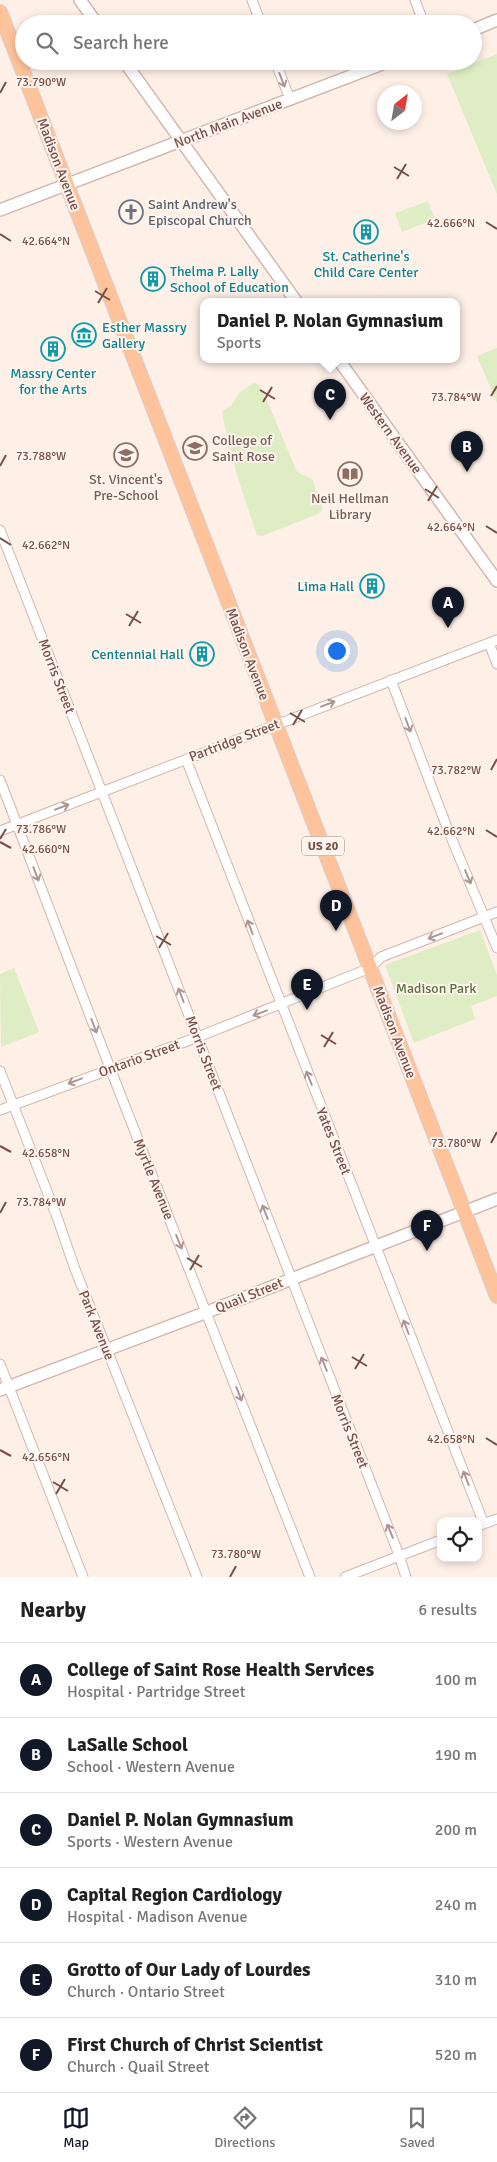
<!DOCTYPE html>
<html lang="en">
<head>
<meta charset="utf-8">
<style>
	body { margin:0; font-family:Signika,sans-serif; background:#f2f2f2; color:#222 }
	.controls { position:absolute; right:15px; bottom:15px; display:grid; overflow:hidden; border-radius:10px; box-shadow:0 2px 8px #0003 }
	.controls button { width:45px; height:45px; display:grid; place-items:center; padding:0; border:0; border-bottom:1px solid #e0e0e0; background:#fff; color:#222; font:25px sans-serif }
	.compass { position:absolute; left:377px; top:85px; width:45px; height:45px; border-radius:50%; background:#fff; box-shadow:0 2px 8px #0003; rotate:31deg }
	.you { position:absolute; left:336px; top:650px; width:18px; height:18px; margin:-12px; border:4px solid #fff; border-radius:50%; background:#1a73e8; box-shadow:0 0 0 8px #1a73e833 }
	.badge { display:grid; place-items:center; width:32px; height:32px; border-radius:50%; background:#111827; color:#fff; font-size:16px; font-weight:700 }
	.pin { position:absolute; translate:-50% -41px; filter:drop-shadow(0 1px 2px #0008) }
	.pin::after { content:''; position:absolute; top:26px; width:18px; height:15px; background:inherit; clip-path:polygon(0 0,100% 0,50% 100%) }
	.popup { position:absolute; left:200px; top:298px; width:260px; height:65px; box-sizing:border-box; display:grid; place-content:center; border-radius:10px; background:#fff; filter:drop-shadow(0 1px 4px #0005); font-size:16px; white-space:nowrap; color:#767676 }
	.popup b { font-size:19px; color:#222 }
	.popup::after { content:''; position:absolute; left:50%; top:100%; margin-left:-10px; border:10px solid transparent; border-top-color:#fff }
	.list { margin:0; padding:0; list-style:none }
	h2 { display:flex; justify-content:space-between; align-items:center; height:65px; margin:0; padding:0 20px; font-size:21px }
	h2 small { font-size:16px; font-weight:400; color:#767676 }
	.list li { display:grid; grid-template-columns:32px 1fr auto; gap:15px; align-items:center; box-sizing:border-box; height:75px; padding:0 20px; border-top:1px solid #e0e0e0 }
	.list b { display:block; font-size:19px; white-space:nowrap }
	.list p { margin:0; font-size:16px; white-space:nowrap; color:#767676 }
	.list em { font-size:16px; font-style:normal; color:#767676 }
	.icon { flex:none; width:28px; height:28px; fill:none; stroke:currentColor; stroke-width:2; stroke-linecap:round; stroke-linejoin:round }
	.map { position:relative; flex:none; width:497px; height:1577px; overflow:hidden }
	.search { position:absolute; background:#fff; box-shadow:0 2px 8px #0003; left:15px; right:15px; top:15px; height:55px; display:flex; align-items:center; gap:12px; box-sizing:border-box; padding:0 18px; border-radius:28px; color:#767676; font-size:19px }
	.sheet { height:515px; background:#fff }
	nav { display:flex; justify-content:space-around; align-items:center; box-sizing:border-box; height:70px; border-top:1px solid #e0e0e0; background:#fff; font-size:14px; color:#767676 }
	nav a { display:grid; justify-items:center; gap:2px }
	nav .on { color:#111827 }
	.map>svg:first-child { display:block }
</style>
</head>
<body>
<div class="map">
<svg width="497" height="1577" viewBox="0 0 497 1577">
	<rect width="100%" height="100%" fill="#feefe7"/>
	<path fill="#deedc4" d="M 497,54 L 497,194 L 447,74 Z
		M 428,201 L 435,219 L 402,232 L 395,213 Z
		M 497,348 L 497,403 L 477,356 Z
		M 254,383 L 258,384 L 268,403 L 297,472 L 312,479 L 323,509 L 318,514 L 262,536 L 257,535 C 243,494 229,454 222,411 L 231,406 L 240,392 Z
		M 480,930 L 497,975 L 497,996 L 471,1006 L 475,1019 L 414,1043 L 385,965 Z
		M 14,968 L 39,1032 L 1,1047 L 0,974 Z"/>
	<g fill="none" stroke-linecap="round" stroke-linejoin="round">
		<g stroke="#d3b6ae" stroke-width="11">
			<path id="minor" d="M 252,0 L 261,24
				M 415,0 L 424,24
				M 275,61 L 290,99
				M 0,530 L 399,1555 L 406,1577
				M 489,643 L 497,664
				M 391,680 L 448,830 L 497,948
				M 186,759 L 484,1524
				M 0,780 L 110,1068 L 310,1577
				M 0,831 L 497,640
				M 0,1071 L 57,1217 L 75,1269 L 197,1577
				M 0,1110 L 198,1037 L 370,968 L 381,957 L 497,912
				M 0,1364 L 83,1577
				M 478,1526 L 497,1519
				M 345,1577 L 441,1540"/>
		</g>
		<g stroke="#d3b6ae" stroke-width="14">
			<path id="tertiary" d="M 80,0 L 97,24
				M 473,30 L 497,20
				M 124,61 L 296,301
				M 0,210 L 390,61
				M 338,359 L 497,581
				M 0,1390 L 207,1312 L 497,1199"/>
		</g>
		<g stroke="#d9cecc" stroke-width="16">
			<path id="primary" d="M 0,12 L 497,1296"/>
		</g>
		<use href="#minor" stroke="#fff" stroke-width="9"/>
		<use href="#tertiary" stroke="#fff" stroke-width="11"/>
		<use href="#primary" stroke="#ffc39c" stroke-width="14"/>
	</g>
	<defs><path id="oneway-shaft" d="M-6 0H5M1.5-3L5.5 0L1.5 3" fill="none" stroke-width="1.6" stroke-linecap="round" stroke-linejoin="round" transform="scale(1.25)"/></defs>
	<g stroke="#af9592">
		<use href="#oneway-shaft" transform="translate(282 80) rotate(69)"/>
		<use href="#oneway-shaft" transform="translate(328 704) rotate(-21)"/>
		<use href="#oneway-shaft" transform="translate(408 725) rotate(69)"/>
		<use href="#oneway-shaft" transform="translate(62 807) rotate(-21)"/>
		<use href="#oneway-shaft" transform="translate(36 874) rotate(69)"/>
		<use href="#oneway-shaft" transform="translate(468 877) rotate(67)"/>
		<use href="#oneway-shaft" transform="translate(250 927) rotate(-111)"/>
		<use href="#oneway-shaft" transform="translate(435 936) rotate(159)"/>
		<use href="#oneway-shaft" transform="translate(181 995) rotate(-111)"/>
		<use href="#oneway-shaft" transform="translate(260 1013) rotate(159)"/>
		<use href="#oneway-shaft" transform="translate(94 1026) rotate(69)"/>
		<use href="#oneway-shaft" transform="translate(309 1078) rotate(-112)"/>
		<use href="#oneway-shaft" transform="translate(75 1081) rotate(159)"/>
		<use href="#oneway-shaft" transform="translate(265 1212) rotate(-111)"/>
		<use href="#oneway-shaft" transform="translate(179 1242) rotate(68)"/>
		<use href="#oneway-shaft" transform="translate(406 1327) rotate(-111)"/>
		<use href="#oneway-shaft" transform="translate(324 1364) rotate(-112)"/>
		<use href="#oneway-shaft" transform="translate(239 1394) rotate(69)"/>
		<use href="#oneway-shaft" transform="translate(466 1478) rotate(-111)"/>
		<use href="#oneway-shaft" transform="translate(390 1531) rotate(-112)"/>
	</g>
	<path fill="none" stroke="#794f49" stroke-width="2" d="M 0,93 L 6,82M 394,167 L 409,176M 397,179 L 406,164M 486,222 L 497,229M 0,234 L 11,241M 95,291 L 110,300M 98,303 L 107,288M 260,390 L 275,399M 491,396 L 497,386M 263,402 L 272,387M 0,466 L 6,455M 425,489 L 439,498M 428,501 L 437,486M 486,526 L 497,533M 0,538 L 11,545M 126,614 L 141,623M 129,626 L 138,611M 290,713 L 305,722M 293,725 L 302,710M 491,770 L 497,759M 486,830 L 497,837M 0,839 L 6,829M 0,842 L 11,848M 156,936 L 171,945M 159,948 L 168,933M 321,1035 L 336,1044M 324,1047 L 333,1032M 491,1143 L 497,1132M 0,1146 L 11,1152M 0,1213 L 6,1202M 187,1258 L 202,1267M 190,1270 L 199,1255M 352,1357 L 367,1366M 355,1369 L 364,1354M 486,1438 L 497,1445M 0,1450 L 11,1456M 53,1482 L 68,1491M 56,1494 L 65,1479M 230,1577 L 236,1566"/>
	<defs>
		<g id="church-ring" transform="scale(1.25)"><circle r="9.5" fill="#fff4ee" stroke="#6b7280" stroke-width="1.5"/><path d="M-1.2-6h2.4v3.5h3.3v2.4h-3.3V6h-2.4V-.1h-3.3v-2.4h3.3Z" fill="#6b7280"/></g>
		<g id="building-ring" transform="scale(1.25)"><circle r="9.5" fill="#fff4ee" stroke="#0f9aa8" stroke-width="1.5"/><path d="M-4-6H4V6H1V3H-1V6H-4ZM-2.5-4.3h1.7v1.8h-1.7ZM.8-4.3h1.7v1.8H.8ZM-2.5-1h1.7V.8h-1.7ZM.8-1h1.7V.8H.8Z" fill="#0f9aa8"/></g>
		<g id="museum-ring" transform="scale(1.25)"><circle r="9.5" fill="#fff4ee" stroke="#0f9aa8" stroke-width="1.5"/><path d="M0-6L6-3V-2H-6V-3ZM-5-1h2V3h-2ZM-1-1h2V3h-2ZM3-1h2V3H3ZM-6 4H6V6H-6Z" fill="#0f9aa8"/></g>
		<g id="university-ring" transform="scale(1.25)"><circle r="9.5" fill="#fff4ee" stroke="#8d6e63" stroke-width="1.5"/><path d="M0-5L7-2L0 1L-7-2ZM-4 1L0 2.5L4 1V4Q0 6-4 4Z" fill="#8d6e63"/></g>
		<g id="school-ring" transform="scale(1.25)"><circle r="9.5" fill="#fff4ee" stroke="#8d6e63" stroke-width="1.5"/><path d="M0-5L7-2L0 1L-7-2ZM-4 1L0 2.5L4 1V4Q0 6-4 4Z" fill="#8d6e63"/></g>
		<g id="library-ring" transform="scale(1.25)"><circle r="9.5" fill="#fff4ee" stroke="#8d6e63" stroke-width="1.5"/><path d="M-6-4Q-3-5.5-.7-3.5V5Q-3 3-6 4ZM6-4Q3-5.5 .7-3.5V5Q3 3 6 4Z" fill="#8d6e63"/></g>
	</defs>
	<g fill-rule="evenodd">
		<use href="#church-ring" x="131" y="212"/>
		<use href="#building-ring" x="366" y="232"/>
		<use href="#building-ring" x="153" y="279"/>
		<use href="#museum-ring" x="84" y="335"/>
		<use href="#building-ring" x="53" y="349"/>
		<use href="#university-ring" x="195" y="448"/>
		<use href="#school-ring" x="126" y="455"/>
		<use href="#library-ring" x="350" y="474"/>
		<use href="#building-ring" x="372" y="586"/>
		<use href="#building-ring" x="202" y="654"/>
	</g>
	<g text-anchor="middle" stroke-width="4" stroke-linejoin="round" paint-order="stroke">
		<rect fill="#fff4ee" stroke="#a1807a" stroke-width="1" x="302" y="836.5" width="42" height="19" rx="4"/>
		<g font-size="12" font-weight="bold" fill="#794f49">
			<text x="323" y="850">US 20</text>
		</g>
		<g font-size="14" fill="#794f49" stroke="#fff4ee">
			<text transform="translate(228 123) rotate(-21)" y="5">North Main Avenue</text>
			<text transform="translate(59 164) rotate(69)" y="5">Madison Avenue</text>
			<text transform="translate(391 433) rotate(54)" y="5">Western Avenue</text>
			<text transform="translate(248 654) rotate(69)" y="5">Madison Avenue</text>
			<text transform="translate(57 676) rotate(69)" y="5">Morris Street</text>
			<text transform="translate(234 740) rotate(-21)" y="5">Partridge Street</text>
			<text transform="translate(395 1032) rotate(69)" y="5">Madison Avenue</text>
			<text transform="translate(204 1053) rotate(69)" y="5">Morris Street</text>
			<text transform="translate(139 1058) rotate(-20)" y="5">Ontario Street</text>
			<text transform="translate(334 1141) rotate(68)" y="5">Yates Street</text>
			<text transform="translate(154 1179) rotate(68)" y="5">Myrtle Avenue</text>
			<text transform="translate(249 1295) rotate(-22)" y="5">Quail Street</text>
			<text transform="translate(97 1325) rotate(68)" y="5">Park Avenue</text>
			<text transform="translate(350 1431) rotate(68)" y="5">Morris Street</text>
		</g>
		<g font-size="14" fill="#5b616d" stroke="#fff4ee" text-anchor="start">
			<text x="148" y="209">Saint Andrew's<tspan x="148" dy="16">Episcopal Church</tspan></text>
		</g>
		<g font-size="14" fill="#0d838f" stroke="#fff4ee">
			<text x="366" y="261">St. Catherine's<tspan x="366" dy="16">Child Care Center</tspan></text>
			<text x="170" y="276" text-anchor="start">Thelma P. Lally<tspan x="170" dy="16">School of Education</tspan></text>
			<text x="102" y="332" text-anchor="start">Esther Massry<tspan x="102" dy="16">Gallery</tspan></text>
			<text x="53" y="378">Massry Center<tspan x="53" dy="16">for the Arts</tspan></text>
			<text x="354" y="591" text-anchor="end">Lima Hall</text>
			<text x="184" y="659" text-anchor="end">Centennial Hall</text>
		</g>
		<g font-size="14" fill="#785e54" stroke="#fff4ee">
			<text x="212" y="445" text-anchor="start">College of<tspan x="212" dy="16">Saint Rose</tspan></text>
			<text x="126" y="484">St. Vincent's<tspan x="126" dy="16">Pre-School</tspan></text>
			<text x="350" y="503">Neil Hellman<tspan x="350" dy="16">Library</tspan></text>
		</g>
		<g font-size="14" fill="#59733b" stroke="#fff4ee">
			<text x="436" y="993">Madison Park</text>
		</g>
	</g>
	<g font-size="12" text-anchor="middle" fill="#794f49" stroke="#fff4ee" stroke-width="4" stroke-linejoin="round" paint-order="stroke">
		<text x="41" y="86">73.790°W</text>
		<text x="451" y="227">42.666°N</text>
		<text x="46" y="245">42.664°N</text>
		<text x="456" y="401">73.784°W</text>
		<text x="41" y="460">73.788°W</text>
		<text x="451" y="531">42.664°N</text>
		<text x="46" y="549">42.662°N</text>
		<text x="456" y="774">73.782°W</text>
		<text x="41" y="833">73.786°W</text>
		<text x="451" y="835">42.662°N</text>
		<text x="46" y="853">42.660°N</text>
		<text x="456" y="1147">73.780°W</text>
		<text x="46" y="1157">42.658°N</text>
		<text x="41" y="1206">73.784°W</text>
		<text x="451" y="1443">42.658°N</text>
		<text x="46" y="1461">42.656°N</text>
		<text x="236" y="1558">73.780°W</text>
	</g>
</svg>
<div class="controls">
<button><svg class="icon" aria-label="locate" viewBox="0 0 24 24"><circle cx="12" cy="12" r="6"/><path d="M12 2v4M12 18v4M2 12h4M18 12h4"/></svg></button>
</div>
<svg class="compass" viewBox="-18 -18 36 36"><path d="M0-13l5 13h-10z" fill="#e53935"/><path d="M0 13l5-13h-10z" fill="#767676"/></svg>
<div class="you"></div>
<div class="pin badge" style="left:448px;top:628px">A</div>
<div class="pin badge" style="left:467px;top:472px">B</div>
<div class="pin badge" style="left:330px;top:420px">C</div>
<div class="popup"><b>Daniel P. Nolan Gymnasium</b>Sports</div>
<div class="pin badge" style="left:336px;top:931px">D</div>
<div class="pin badge" style="left:307px;top:1010px">E</div>
<div class="pin badge" style="left:427px;top:1251px">F</div>
<div class="search"><svg class="icon" aria-label="search" viewBox="0 0 24 24"><circle cx="10" cy="10" r="6"/><path d="M15 15l6 6"/></svg>Search here</div>
</div>
<section class="sheet">
<h2>Nearby<small>6 results</small></h2>
<ul class="list">
<li><span class="badge">A</span><div><b>College of Saint Rose Health Services</b><p>Hospital · Partridge Street</p></div><em>100 m</em></li>
<li><span class="badge">B</span><div><b>LaSalle School</b><p>School · Western Avenue</p></div><em>190 m</em></li>
<li><span class="badge">C</span><div><b>Daniel P. Nolan Gymnasium</b><p>Sports · Western Avenue</p></div><em>200 m</em></li>
<li><span class="badge">D</span><div><b>Capital Region Cardiology</b><p>Hospital · Madison Avenue</p></div><em>240 m</em></li>
<li><span class="badge">E</span><div><b>Grotto of Our Lady of Lourdes</b><p>Church · Ontario Street</p></div><em>310 m</em></li>
<li><span class="badge">F</span><div><b>First Church of Christ Scientist</b><p>Church · Quail Street</p></div><em>520 m</em></li>
</ul>
</section>
<nav>
<a class="on"><svg class="icon" aria-label="map" viewBox="0 0 24 24"><path d="M3 6l6-2 6 2 6-2v14l-6 2-6-2-6 2zM9 4v14M15 6v14"/></svg>Map</a>
<a><svg class="icon" aria-label="directions" viewBox="0 0 24 24"><path d="M12 3l9 9-9 9-9-9zM9 14v-3h6M13 9l2 2-2 2"/></svg>Directions</a>
<a><svg class="icon" aria-label="saved" viewBox="0 0 24 24"><path d="M7 4h10v16l-5-4-5 4z"/></svg>Saved</a>
</nav>
</body>
</html>
